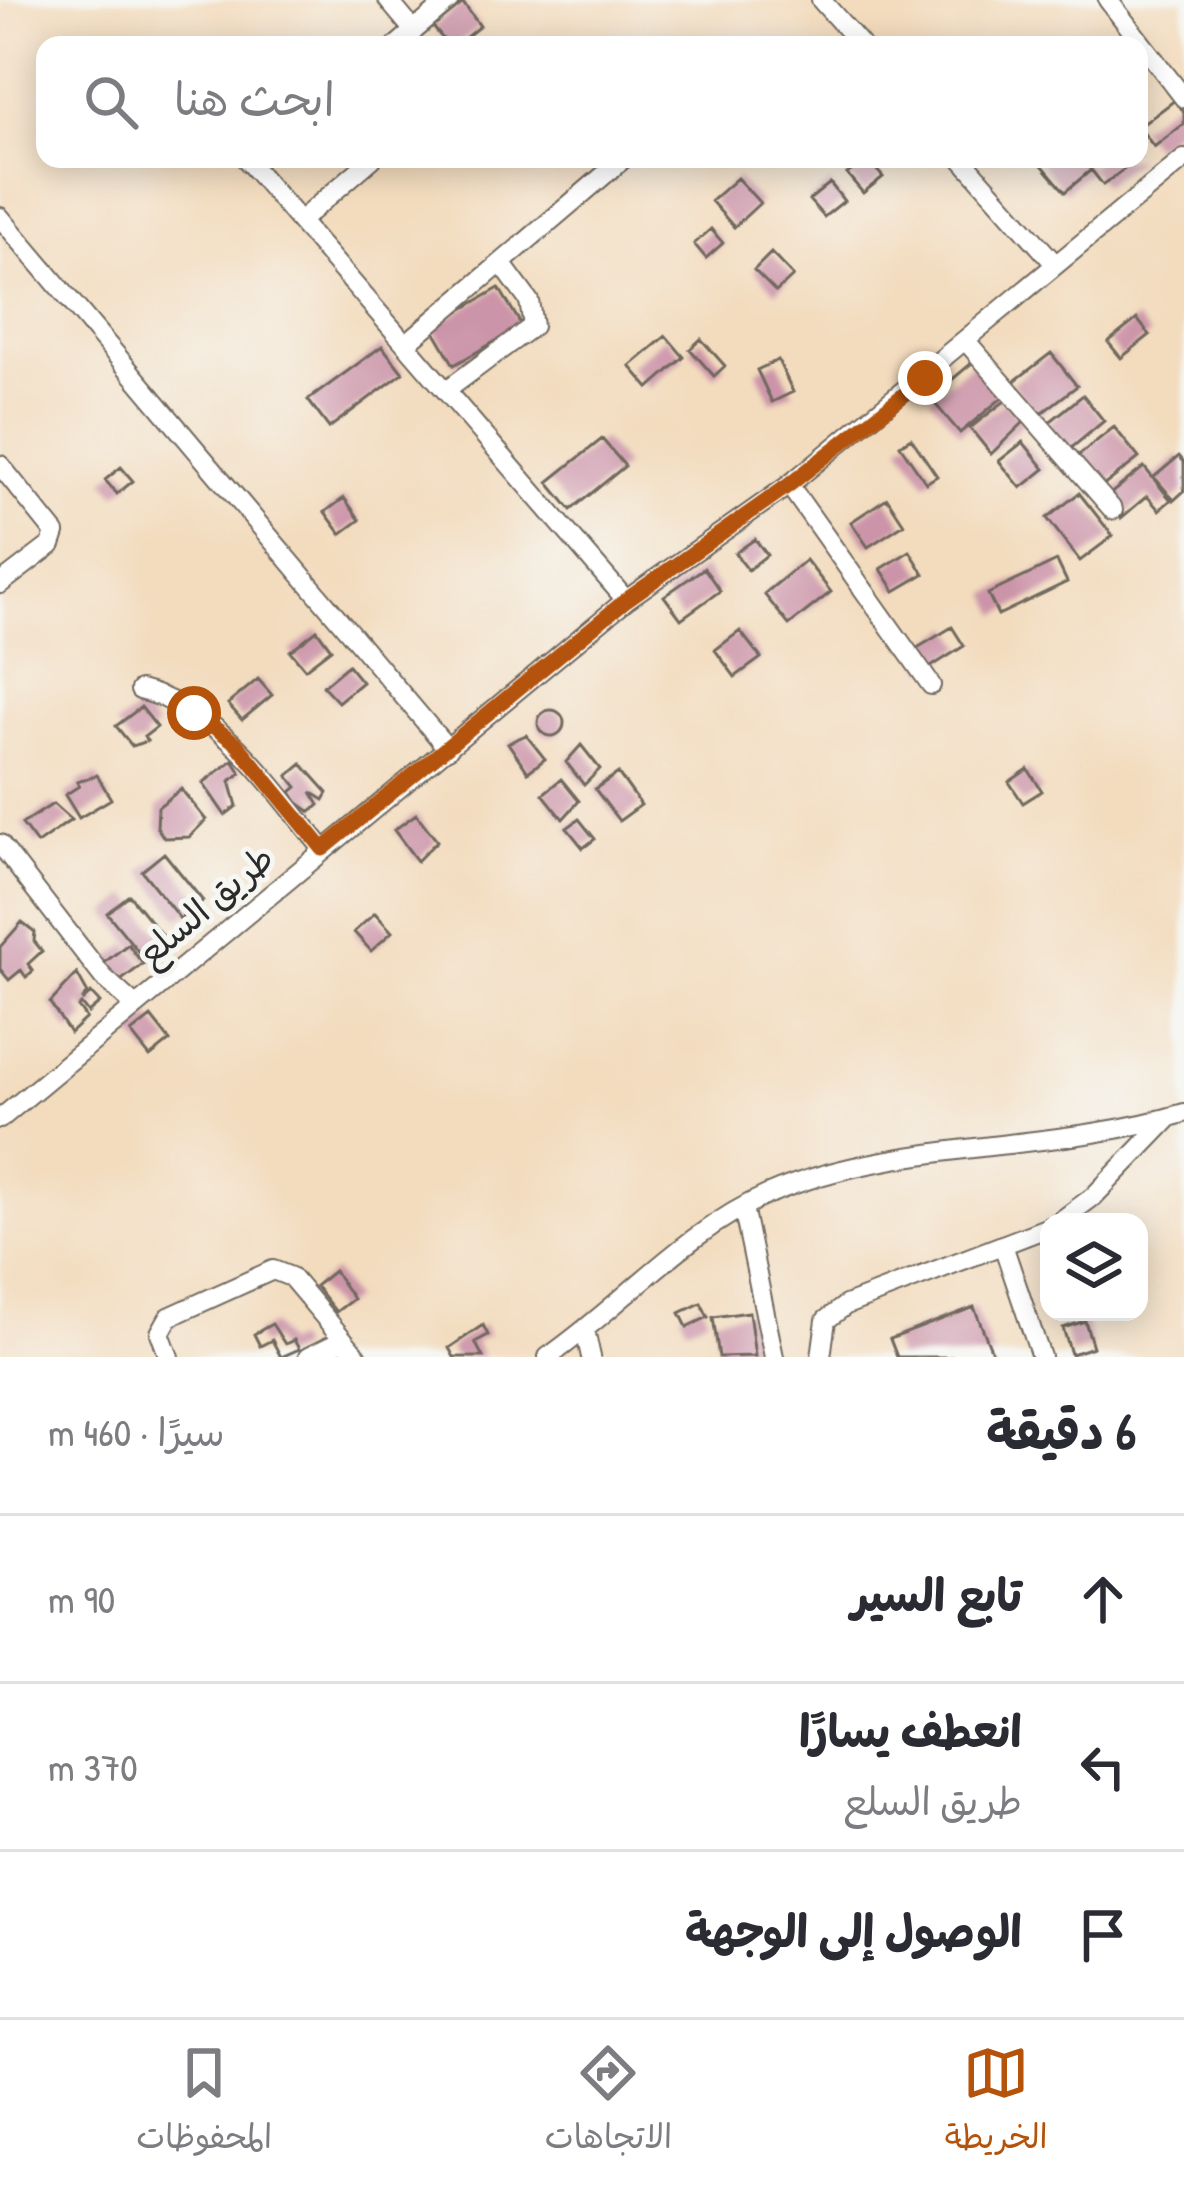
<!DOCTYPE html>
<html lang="ar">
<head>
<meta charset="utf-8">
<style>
	body { margin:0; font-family:"Patrick Hand","Playpen Sans Arabic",sans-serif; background:#f2f2f3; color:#2b2b33; direction:rtl }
	.controls { position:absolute; right:36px; bottom:36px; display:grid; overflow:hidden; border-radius:24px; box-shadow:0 6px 30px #0003 }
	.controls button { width:108px; height:108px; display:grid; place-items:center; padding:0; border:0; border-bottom:3px solid #e1e1e2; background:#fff; color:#2b2b33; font:60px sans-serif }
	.stop { position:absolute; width:36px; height:36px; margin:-27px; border:9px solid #b45309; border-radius:50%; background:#fff }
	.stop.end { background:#b45309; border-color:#fff; box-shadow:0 3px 12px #0008 }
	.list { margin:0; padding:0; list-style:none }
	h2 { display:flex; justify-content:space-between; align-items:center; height:156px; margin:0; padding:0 48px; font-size:51px }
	h2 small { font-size:39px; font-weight:400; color:#7c7c81 }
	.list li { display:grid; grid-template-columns:78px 1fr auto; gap:36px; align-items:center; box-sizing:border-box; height:168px; padding:0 48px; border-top:3px solid #e1e1e2 }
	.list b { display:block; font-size:45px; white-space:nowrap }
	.list p { margin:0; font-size:39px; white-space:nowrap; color:#7c7c81 }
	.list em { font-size:39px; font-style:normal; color:#7c7c81 }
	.icon { flex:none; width:66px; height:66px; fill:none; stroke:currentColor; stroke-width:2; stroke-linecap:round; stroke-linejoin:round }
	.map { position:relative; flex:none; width:1184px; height:1357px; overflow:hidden; direction:ltr }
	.search { position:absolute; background:#fff; box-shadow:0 6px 30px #0003; left:36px; right:36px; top:36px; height:132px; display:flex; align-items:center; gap:30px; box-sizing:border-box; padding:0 42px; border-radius:24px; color:#7c7c81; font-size:45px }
	.sheet { height:660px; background:#fff }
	nav { display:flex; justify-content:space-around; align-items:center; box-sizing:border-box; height:168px; border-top:3px solid #e1e1e2; background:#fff; font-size:33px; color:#7c7c81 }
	nav a { display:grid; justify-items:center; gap:6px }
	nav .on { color:#b45309 }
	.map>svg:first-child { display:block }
</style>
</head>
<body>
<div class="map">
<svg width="1184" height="1357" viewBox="0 0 1184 1357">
	<rect width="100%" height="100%" fill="#f6f6f2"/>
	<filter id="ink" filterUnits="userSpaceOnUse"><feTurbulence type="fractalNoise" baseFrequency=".00833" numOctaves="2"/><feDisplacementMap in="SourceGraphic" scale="24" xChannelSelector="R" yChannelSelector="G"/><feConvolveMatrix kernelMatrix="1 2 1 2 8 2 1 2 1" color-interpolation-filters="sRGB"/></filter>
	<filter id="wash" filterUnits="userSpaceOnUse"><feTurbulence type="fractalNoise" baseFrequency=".004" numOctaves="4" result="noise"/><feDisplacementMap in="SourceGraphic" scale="48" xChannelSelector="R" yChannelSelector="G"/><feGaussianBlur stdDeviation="2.7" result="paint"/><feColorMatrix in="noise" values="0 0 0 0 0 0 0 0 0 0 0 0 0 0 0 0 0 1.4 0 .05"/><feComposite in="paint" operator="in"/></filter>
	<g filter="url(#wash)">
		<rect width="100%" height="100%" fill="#f3dbbd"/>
		<g id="blocks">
			<path fill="#cc94a9" d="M 463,3 L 480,26 L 456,45 L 448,45 L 433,27 Z
				M 1175,100 L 1184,112 L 1184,124 L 1154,147 L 1139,127 Z
				M 867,159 L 883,177 L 863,193 L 847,174 Z
				M 1037,159 L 1082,159 L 1091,170 L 1065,192 Z
				M 1100,159 L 1138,159 L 1103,185 L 1089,167 Z
				M 737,178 L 760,203 L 734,227 L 711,201 Z
				M 830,183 L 844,201 L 824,217 L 809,200 Z
				M 711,229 L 723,243 L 706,258 L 694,244 Z
				M 771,253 L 793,276 L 776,292 L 754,270 Z
				M 499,288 L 522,326 L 454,365 L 432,327 Z
				M 1137,319 L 1150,335 L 1121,358 L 1108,342 Z
				M 666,336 L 684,357 L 649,388 L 630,366 Z
				M 701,339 L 725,366 L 714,376 L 690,349 Z
				M 382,346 L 403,373 L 329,428 L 308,400 Z
				M 1051,353 L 1077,386 L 1038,416 L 1012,383 Z
				M 778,360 L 793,392 L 772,402 L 757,370 Z
				M 973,362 L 1003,397 L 960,433 L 930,398 Z
				M 1083,395 L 1104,421 L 1069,450 L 1047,424 Z
				M 1006,400 L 1024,422 L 991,454 L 970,428 Z
				M 1114,427 L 1139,458 L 1098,490 L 1074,459 Z
				M 911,438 L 937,476 L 926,483 L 900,445 Z
				M 602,439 L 625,466 L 571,510 L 548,482 Z
				M 1023,442 L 1045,469 L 1021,488 L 999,461 Z
				M 1179,456 L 1184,462 L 1184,491 L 1174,500 L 1154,477 Z
				M 121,467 L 133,481 L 117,494 L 105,480 Z
				M 1144,467 L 1171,500 L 1159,510 L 1147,496 L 1121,518 L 1105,498 Z
				M 1079,493 L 1113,536 L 1080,561 L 1047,518 Z
				M 344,498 L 360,520 L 341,534 L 325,512 Z
				M 887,498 L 904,524 L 868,547 L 851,522 Z
				M 755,539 L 767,555 L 748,570 L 735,553 Z
				M 910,551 L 924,574 L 895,591 L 881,569 Z
				M 806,560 L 831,592 L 789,625 L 764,594 Z
				M 1057,561 L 1067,582 L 998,615 L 988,594 Z
				M 704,568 L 720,591 L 681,619 L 664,596 Z
				M 952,627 L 964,646 L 926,670 L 914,650 Z
				M 317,630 L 331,649 L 305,669 L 290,651 Z
				M 740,631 L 761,658 L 735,677 L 715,650 Z
				M 348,665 L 362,682 L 338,702 L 323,686 Z
				M 258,679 L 272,695 L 242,720 L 228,704 Z
				M 141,707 L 157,727 L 144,737 L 147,741 L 132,746 L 116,726 Z
				M538 723a13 13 0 1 1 26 0a13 13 0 1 1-26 0Z
				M 526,735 L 545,759 L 528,772 L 508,743 Z
				M 581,745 L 600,769 L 584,785 L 566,762 Z
				M 233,760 L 241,773 L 230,781 L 237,806 L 225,815 L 203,783 Z
				M 302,764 L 328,793 L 324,800 L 311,792 L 319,805 L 311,812 L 297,802 L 291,792 L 297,787 L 288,776 Z
				M 1028,769 L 1042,791 L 1023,803 L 1009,782 Z
				M 618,773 L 641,805 L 619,821 L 595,789 Z
				M 97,775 L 111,799 L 79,818 L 65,795 L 79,786 L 77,782 Z
				M 561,779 L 579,801 L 563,819 L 543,794 Z
				M 181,789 L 206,820 L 189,837 L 164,838 L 157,827 L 158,807 Z
				M 53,804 L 71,820 L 37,844 L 22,824 Z
				M 416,814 L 437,841 L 417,861 L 394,830 Z
				M 579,819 L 595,839 L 583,848 L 567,828 Z
				M 164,853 L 203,901 L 180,919 L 142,871 Z
				M 129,895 L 168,943 L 146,961 L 107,913 Z
				M 375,913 L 392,932 L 371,951 L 354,932 Z
				M 22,922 L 35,932 L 34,941 L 42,951 L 28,964 L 33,971 L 26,977 L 21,970 L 9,980 L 0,969 L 0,947 Z
				M 128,944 L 143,964 L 115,985 L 100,966 Z
				M 77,974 L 87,992 L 82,1001 L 91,993 L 100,1003 L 88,1013 L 81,1004 L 78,1007 L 86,1018 L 70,1033 L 50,1003 Z
				M 151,1017 L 170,1041 L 150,1057 L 131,1033 Z
				M 334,1271 L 353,1299 L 336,1312 L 315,1286 Z
				M 701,1303 L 708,1317 L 687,1327 L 680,1313 Z
				M 974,1307 L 994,1357 L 897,1357 L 890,1339 Z
				M 749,1312 L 755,1356 L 719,1357 L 713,1317 Z
				M 1085,1321 L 1093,1347 L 1071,1354 L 1063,1328 Z
				M 272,1324 L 285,1344 L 294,1340 L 299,1349 L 281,1357 L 272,1340 L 260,1346 L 254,1334 Z
				M 483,1325 L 488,1335 L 475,1342 L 483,1357 L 454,1357 L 449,1348 Z"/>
		</g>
	</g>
	<g filter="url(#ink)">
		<use href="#blocks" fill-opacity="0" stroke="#71695e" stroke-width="3"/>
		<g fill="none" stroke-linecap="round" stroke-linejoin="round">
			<g stroke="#71695e" stroke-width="22">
				<path id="minor" d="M 388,0 L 414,31
					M 821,0 L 861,45
					M 1108,0 L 1184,98
					M 397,45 L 450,0
					M 246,159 L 626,600
					M 962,159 L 1055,264
					M 0,217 L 448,749
					M 301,220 L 372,159
					M 966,341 L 1113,510
					M 408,342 L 623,159
					M 448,389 L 533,326 L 529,301 L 501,263
					M 0,465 L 55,533 L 51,545 L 0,584
					M 789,485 L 931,685
					M 140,690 C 224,711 271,786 323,849
					M 0,844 L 103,977 L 135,1006
					M 0,1119 L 626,600 L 789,485 L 1184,159
					M 743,1207 L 774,1357
					M 1059,1222 L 1094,1196 L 1170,1117
					M 1004,1248 L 1041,1357
					M 585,1330 L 591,1357
					M 169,1357 L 160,1333 L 169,1317 L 273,1270 L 291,1277 L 358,1357
					M 308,1357 L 343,1340
					M 548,1357 C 623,1305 684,1231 769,1194 C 896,1139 1052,1153 1184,1113
					M 821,1357 L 826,1320 L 846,1305 L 1049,1227"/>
			</g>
			<use href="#minor" stroke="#fff" stroke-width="18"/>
		</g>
	</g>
	<g fill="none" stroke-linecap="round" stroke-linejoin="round" filter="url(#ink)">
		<path stroke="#b45309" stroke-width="15" d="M 194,713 L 236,743 L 323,849 L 626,600 L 789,485 L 925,378"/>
	</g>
	<g text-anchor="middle" stroke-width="10" stroke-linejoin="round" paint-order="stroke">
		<g font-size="36" fill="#2b2b2b" stroke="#f6f6f2">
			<text transform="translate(205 905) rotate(-40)" y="13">طريق السلع</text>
		</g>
	</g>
</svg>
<div class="controls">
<button><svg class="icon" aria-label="layers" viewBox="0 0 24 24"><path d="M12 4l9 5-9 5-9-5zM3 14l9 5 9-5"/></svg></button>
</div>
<div class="stop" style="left:194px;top:713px"></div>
<div class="stop end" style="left:925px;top:378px"></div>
<div class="search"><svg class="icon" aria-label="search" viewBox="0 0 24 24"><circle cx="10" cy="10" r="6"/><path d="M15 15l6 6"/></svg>ابحث هنا</div>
</div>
<section class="sheet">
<h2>6 دقيقة<small>سيرًا · 460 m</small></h2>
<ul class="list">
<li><svg class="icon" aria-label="ahead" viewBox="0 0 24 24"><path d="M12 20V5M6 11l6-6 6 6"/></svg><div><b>تابع السير</b></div><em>90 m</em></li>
<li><svg class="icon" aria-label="left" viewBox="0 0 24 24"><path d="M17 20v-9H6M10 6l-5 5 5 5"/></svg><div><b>انعطف يسارًا</b><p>طريق السلع</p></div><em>370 m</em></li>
<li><svg class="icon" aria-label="arrive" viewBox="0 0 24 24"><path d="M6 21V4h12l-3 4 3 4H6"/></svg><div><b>الوصول إلى الوجهة</b></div></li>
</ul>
</section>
<nav>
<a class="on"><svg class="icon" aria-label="map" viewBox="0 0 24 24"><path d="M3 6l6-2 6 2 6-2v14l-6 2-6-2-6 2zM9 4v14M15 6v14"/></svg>الخريطة</a>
<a><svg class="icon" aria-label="directions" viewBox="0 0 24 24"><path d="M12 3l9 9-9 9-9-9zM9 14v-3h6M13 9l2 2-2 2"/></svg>الاتجاهات</a>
<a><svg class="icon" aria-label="saved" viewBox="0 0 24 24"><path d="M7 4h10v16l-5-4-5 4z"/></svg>المحفوظات</a>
</nav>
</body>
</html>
